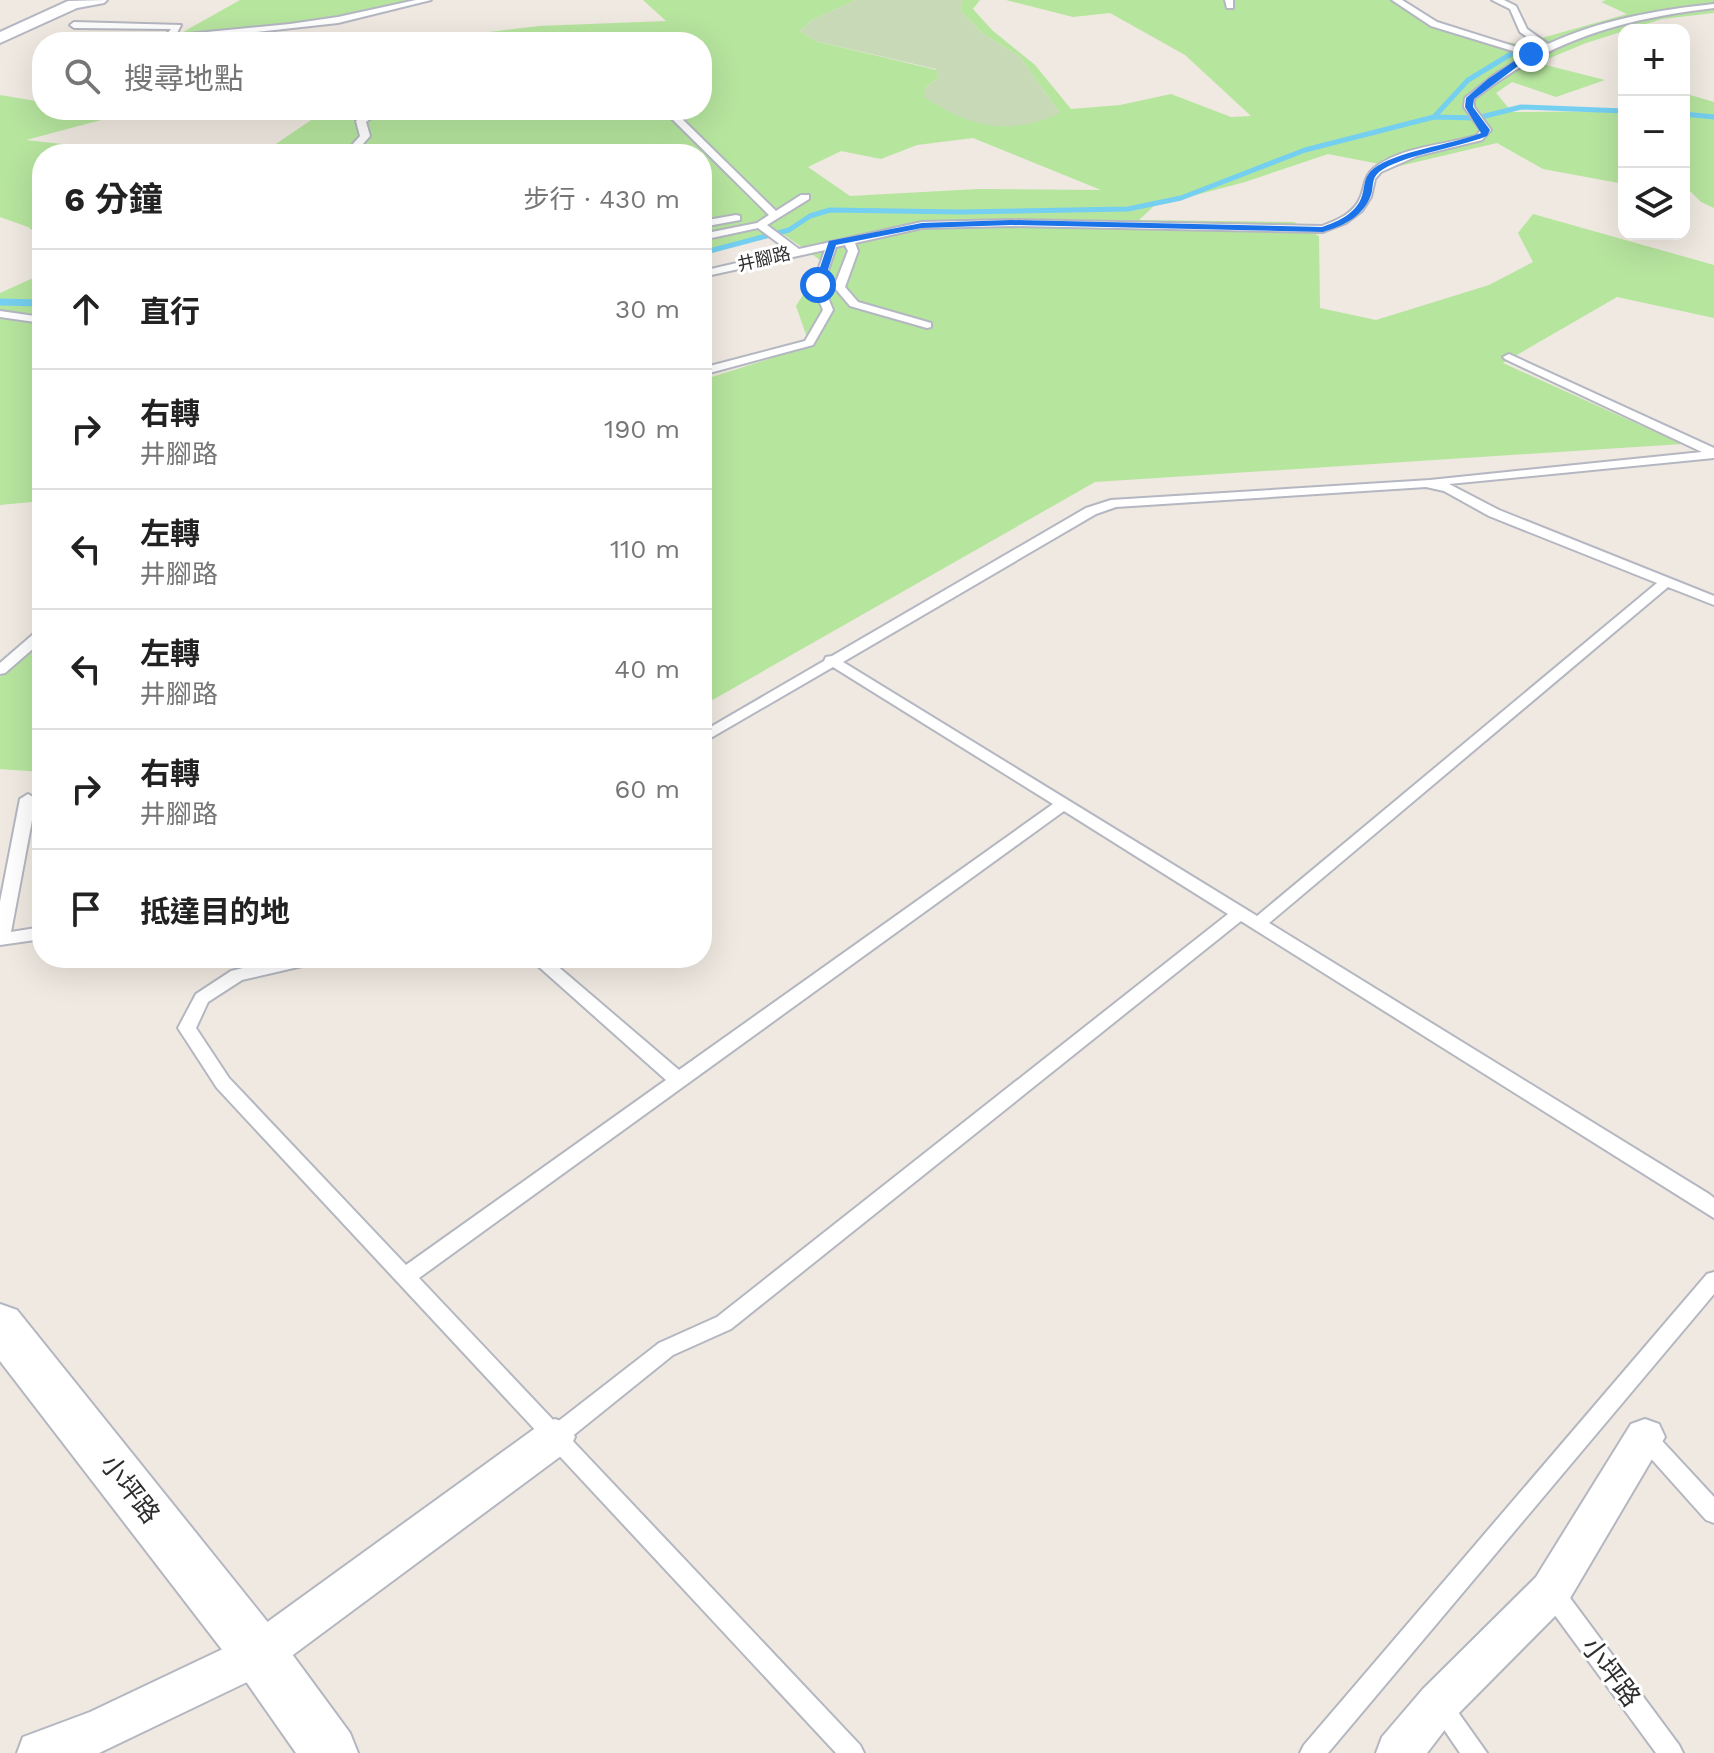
<!DOCTYPE html>
<html lang="zh-TW">
<head>
<meta charset="utf-8">
<style>
	body { margin:0; font-family:"Work Sans","Noto Sans TC",sans-serif; background:#f6f6f6; color:#222 }
	.controls { position:absolute; right:24px; top:24px; display:grid; overflow:hidden; border-radius:16px; box-shadow:0 8px 32px #0002 }
	.controls button { width:72px; height:72px; display:grid; place-items:center; padding:0; border:0; border-bottom:2px solid #e0e0e0; background:#fff; color:#222; font:40px sans-serif }
	.stop { position:absolute; width:24px; height:24px; margin:-18px; border:6px solid #1a73e8; border-radius:50%; background:#fff }
	.stop.end { background:#1a73e8; border-color:#fff; box-shadow:0 2px 8px #0008 }
	.list { margin:0; padding:0; list-style:none }
	h2 { display:flex; justify-content:space-between; align-items:center; height:104px; margin:0; padding:0 32px; font-size:34px }
	h2 small { font-size:26px; font-weight:400; color:#767676 }
	.list li { display:grid; grid-template-columns:52px 1fr auto; gap:24px; align-items:center; box-sizing:border-box; height:120px; padding:0 32px; border-top:2px solid #e0e0e0 }
	.list b { display:block; font-size:30px; white-space:nowrap }
	.list p { margin:0; font-size:26px; white-space:nowrap; color:#767676 }
	.list em { font-size:26px; font-style:normal; color:#767676 }
	.icon { flex:none; width:44px; height:44px; fill:none; stroke:currentColor; stroke-width:2; stroke-linecap:round; stroke-linejoin:round }
	.map { position:relative; flex:none; width:1714px; height:1753px; overflow:hidden }
	.search { position:absolute; background:#fff; box-shadow:0 8px 32px #0002; left:32px; top:32px; width:680px; height:88px; display:flex; align-items:center; gap:20px; box-sizing:border-box; padding:0 28px; border-radius:32px; color:#767676; font-size:30px }
	.panel { position:absolute; background:#fff; box-shadow:0 8px 32px #0002; left:32px; top:144px; width:680px; height:824px; border-radius:32px }
	.map>svg:first-child { display:block }
</style>
</head>
<body>
<div class="map">
<svg width="1714" height="1753" viewBox="0 0 1714 1753">
	<rect width="100%" height="100%" fill="#efe9e1"/>
	<path fill="#b6e59e" fill-rule="evenodd" d="M 240,0 L 426,0 L 249,36 L 183,32 Z
		M 643,0 L 856,0 L 812,20 L 800,31 L 815,41 L 937,70 L 938,78 L 925,88 L 1060,113 L 1019,56 L 982,33 L 960,10 L 962,0 L 980,0 L 973,9 L 992,30 L 1035,65 L 1071,109 L 1120,105 L 1171,94 L 1231,117 L 1251,116 L 1185,55 L 1110,13 L 1073,17 L 1006,0 L 1391,0 L 1414,10 L 1452,33 L 1520,44 L 1627,14 L 1601,2 L 1606,0 L 1714,0 L 1714,13 L 1662,19 L 1586,43 L 1538,63 L 1605,80 L 1556,97 L 1512,82 L 1496,93 L 1512,112 L 1624,111 L 1624,184 L 1543,169 L 1497,143 L 1395,167 L 1328,154 L 1245,182 L 1154,206 L 1139,220 L 1294,222 L 1319,236 L 1320,308 L 1376,320 L 1489,285 L 1533,262 L 1518,233 L 1533,214 L 1714,265 L 1714,318 L 1617,297 L 1503,363 L 1682,444 L 1095,482 L 702,706 L 702,380 L 810,346 L 796,306 L 823,262 L 783,234 L 702,254 L 702,154 L 261,154 L 326,110 L 702,110 L 702,42 L 406,42 L 539,26 L 666,21 ZM 973,138 L 1101,190 L 978,189 L 850,196 L 808,167 L 841,151 L 881,159 L 917,145 Z
		M 1687,94 L 1714,102 L 1714,208 L 1701,202 L 1684,185 L 1684,95 Z
		M 0,95 L 42,102 L 42,110 L 139,110 L 26,140 L 152,154 L 42,154 L 42,238 L 28,227 L 0,217 Z
		M 42,274 L 42,501 L 0,505 L 0,293 Z
		M 42,633 L 42,772 L 0,769 L 0,677 Z"/>
	<path fill="#c8d9b8" d="M 856,0 L 962,0 L 960,10 L 982,33 L 1019,56 L 1060,113 C 1009,137 970,127 924,97 L 925,88 L 938,78 L 936,69 L 815,41 L 800,31 L 812,20 Z"/>
	<g fill="none" stroke-linecap="round" stroke-linejoin="round">
		<path stroke="#75cff0" stroke-width="5" d="M 1684,114 L 1714,117
			M 1434,117 L 1468,80 L 1511,54
			M 702,253 L 789,230 L 810,216 L 830,210 L 961,212 L 1128,209 L 1181,198 L 1305,150 L 1434,117 L 1477,118 L 1521,107 L 1624,111"/>
		<path stroke="#75cff0" stroke-width="7" d="M 0,302 L 42,303"/>
		<g stroke="#b4b7c1" stroke-width="4">
			<path id="service" d="M 416,0 L 431,0 L 338,23 L 164,42 L 151,42 L 165,36 L 171,29 L 74,28 L 70,25 L 74,22 L 181,25 L 176,35 L 290,24 L 338,17 Z
				M 1225,0 L 1233,0 L 1233,8 L 1227,8 Z
				M 1392,0 L 1402,0 L 1437,22 L 1532,52 L 1541,47 L 1520,32 L 1510,9 L 1492,0 L 1504,0 L 1516,6 L 1527,29 L 1548,44 C 1600,20 1657,10 1714,4 L 1714,8 C 1621,19 1549,40 1474,99 L 1474,107 L 1491,130 L 1482,140 L 1417,156 L 1381,172 L 1375,179 L 1371,197 L 1362,211 L 1346,223 L 1323,232 L 1011,226 L 922,228 L 855,243 L 858,251 L 845,287 L 858,302 L 931,323 L 931,327 L 927,328 L 850,306 L 834,287 L 848,251 L 845,245 L 836,247 L 823,285 L 833,310 L 813,345 L 702,375 L 702,368 L 805,341 L 823,310 L 813,285 L 825,250 L 702,277 L 702,271 L 789,251 L 758,228 L 702,240 L 702,234 L 757,223 L 769,215 L 663,110 L 673,110 L 776,211 L 801,195 L 809,195 L 809,199 L 767,225 L 799,249 L 922,222 L 1011,220 L 1322,226 C 1338,220 1355,213 1361,196 C 1365,186 1364,176 1374,168 C 1401,147 1443,145 1476,136 L 1481,130 L 1464,107 L 1465,98 L 1494,75 L 1526,55 L 1431,26 Z
				M 95,110 L 148,110 L 125,117 Z
				M 371,110 L 382,110 L 366,122 L 370,136 L 354,154 L 344,154 L 360,136 L 356,121 Z
				M 736,215 L 740,216 L 740,220 L 702,227 L 702,221 Z
				M 0,311 L 42,317 L 42,323 L 0,317 Z
				M 1509,354 L 1714,448 L 1714,458 L 1449,484 L 1499,510 L 1714,596 L 1714,605 L 1668,587 L 1269,923 L 1709,1194 L 1714,1198 L 1714,1218 L 1241,921 L 731,1329 L 673,1355 L 570,1438 L 860,1745 L 864,1753 L 836,1753 L 217,1088 L 178,1028 L 196,994 L 231,971 L 284,958 L 319,958 L 317,962 L 311,964 L 242,980 L 208,1002 L 196,1028 L 229,1078 L 406,1265 L 666,1080 L 529,958 L 548,958 L 679,1070 L 1053,804 L 833,667 L 702,743 L 702,732 L 824,661 L 826,657 L 832,656 L 1086,508 L 1111,500 L 1430,480 L 1702,452 L 1505,359 L 1503,357 ZM 1426,487 L 1444,491 L 1489,516 L 1657,583 L 1257,916 L 843,662 L 1096,514 L 1116,507 ZM 1064,811 L 1228,914 L 717,1317 L 659,1343 L 556,1423 L 419,1278 Z
				M 42,630 L 42,641 L 5,673 L 0,674 L 0,663 L 37,631 Z
				M 28,794 L 36,799 L 11,932 L 42,927 L 42,939 L 0,945 L 0,902 L 20,799 Z
				M 1714,1272 L 1714,1294 L 1328,1753 L 1300,1753 L 1304,1745 L 1707,1274 Z
				M 1645,1427 L 1652,1430 L 1714,1497 L 1714,1523 L 1706,1520 L 1638,1444 L 1635,1437 L 1638,1430 Z
				M 1551,1580 L 1559,1583 L 1679,1745 L 1683,1753 L 1656,1753 L 1543,1599 L 1540,1591 L 1543,1583 Z
				M 1440,1694 L 1448,1698 L 1487,1753 L 1460,1753 L 1428,1706 L 1432,1698 Z"/>
		</g>
		<g stroke="#b4b7c1" stroke-width="4">
			<path id="minor" d="M 107,0 L 104,3 L 77,8 L 0,43 L 0,32 L 68,1 Z
				M 555,1419 L 569,1424 L 575,1437 L 569,1450 L 274,1669 L 99,1753 L 17,1753 L 23,1737 L 90,1712 L 244,1639 L 541,1424 Z
				M 1645,1419 L 1659,1424 L 1665,1437 L 1566,1605 L 1453,1719 L 1427,1753 L 1376,1753 L 1382,1737 L 1423,1689 L 1536,1577 L 1631,1424 Z"/>
		</g>
		<g stroke="#b4b7c1" stroke-width="4">
			<path id="tertiary" d="M 0,1304 L 17,1310 L 278,1635 L 350,1733 L 358,1753 L 296,1753 L 240,1673 L 0,1361 Z"/>
		</g>
		<use href="#service" fill="#fff" fill-rule="evenodd"/>
		<use href="#minor" fill="#fff" fill-rule="evenodd"/>
		<use href="#tertiary" fill="#fff" fill-rule="evenodd"/>
	</g>
	<path fill="#1a73e8" d="M 1528,52 L 1534,54 L 1474,99 L 1473,107 L 1490,130 L 1487,136 C 1458,148 1401,155 1379,172 C 1371,179 1374,186 1371,195 C 1363,217 1343,226 1323,232 L 1011,225 L 922,228 L 836,245 L 823,285 L 818,288 L 814,285 L 829,241 L 922,223 L 1011,220 L 1322,227 C 1340,221 1359,212 1363,192 C 1365,182 1365,176 1373,169 C 1396,151 1451,145 1481,133 L 1465,107 L 1466,98 L 1488,79 Z"/>
	<g text-anchor="middle" stroke-width="6" stroke-linejoin="round" paint-order="stroke">
		<g font-size="18" fill="#2e2e2e" stroke="#fff">
			<text transform="translate(764 259) rotate(-13)" y="6">井腳路</text>
		</g>
		<g font-size="26" fill="#2e2e2e" stroke="#fff">
			<text transform="translate(130 1489) rotate(52)" y="9">小坪路</text>
			<text transform="translate(1611 1672) rotate(53)" y="9">小坪路</text>
		</g>
	</g>
</svg>
<div class="controls">
<button>+</button>
<button>−</button>
<button><svg class="icon" aria-label="layers" viewBox="0 0 24 24"><path d="M12 4l9 5-9 5-9-5zM3 14l9 5 9-5"/></svg></button>
</div>
<div class="stop" style="left:818px;top:285px"></div>
<div class="stop end" style="left:1531px;top:54px"></div>
<div class="search"><svg class="icon" aria-label="search" viewBox="0 0 24 24"><circle cx="10" cy="10" r="6"/><path d="M15 15l6 6"/></svg>搜尋地點</div>
<section class="panel">
<h2>6 分鐘<small>步行 · 430 m</small></h2>
<ul class="list">
<li><svg class="icon" aria-label="ahead" viewBox="0 0 24 24"><path d="M12 20V5M6 11l6-6 6 6"/></svg><div><b>直行</b></div><em>30 m</em></li>
<li><svg class="icon" aria-label="right" viewBox="0 0 24 24"><path d="M7 20v-9h11M14 6l5 5-5 5"/></svg><div><b>右轉</b><p>井腳路</p></div><em>190 m</em></li>
<li><svg class="icon" aria-label="left" viewBox="0 0 24 24"><path d="M17 20v-9H6M10 6l-5 5 5 5"/></svg><div><b>左轉</b><p>井腳路</p></div><em>110 m</em></li>
<li><svg class="icon" aria-label="left" viewBox="0 0 24 24"><path d="M17 20v-9H6M10 6l-5 5 5 5"/></svg><div><b>左轉</b><p>井腳路</p></div><em>40 m</em></li>
<li><svg class="icon" aria-label="right" viewBox="0 0 24 24"><path d="M7 20v-9h11M14 6l5 5-5 5"/></svg><div><b>右轉</b><p>井腳路</p></div><em>60 m</em></li>
<li><svg class="icon" aria-label="arrive" viewBox="0 0 24 24"><path d="M6 21V4h12l-3 4 3 4H6"/></svg><div><b>抵達目的地</b></div></li>
</ul>
</section>
</div>
</body>
</html>
